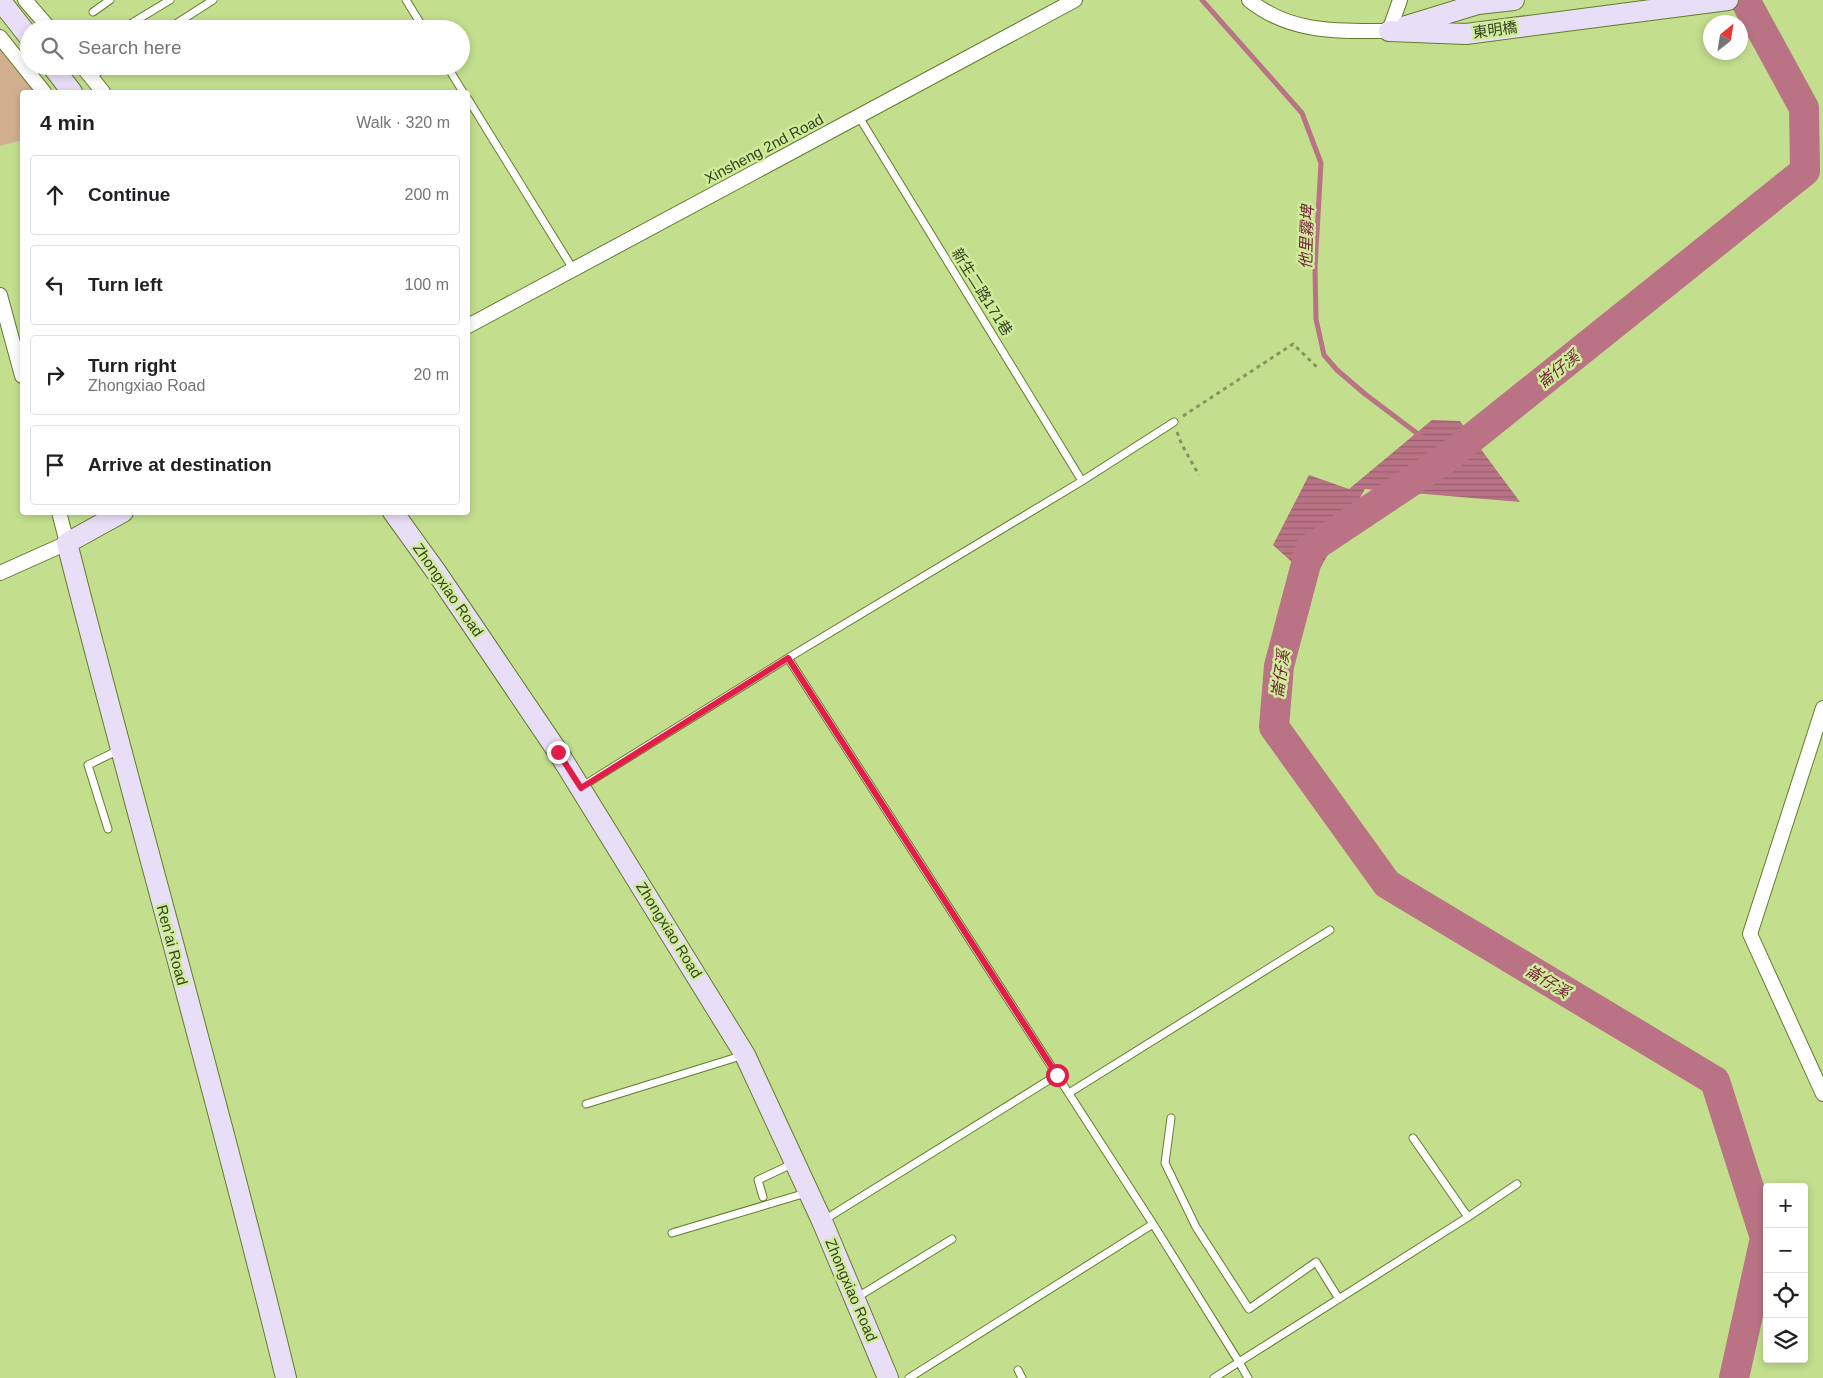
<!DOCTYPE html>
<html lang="en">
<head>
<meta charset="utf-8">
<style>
	body { margin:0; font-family:Arial,"Noto Sans TC",sans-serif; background:#f2f2f2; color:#202124 }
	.controls { position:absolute; right:15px; bottom:15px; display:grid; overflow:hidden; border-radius:5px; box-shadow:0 2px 8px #0003 }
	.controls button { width:45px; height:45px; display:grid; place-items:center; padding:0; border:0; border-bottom:1px solid #e0e0e0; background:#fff; color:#202124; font:25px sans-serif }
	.compass { position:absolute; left:1703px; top:15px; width:45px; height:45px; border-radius:50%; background:#fff; box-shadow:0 2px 8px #0003; rotate:30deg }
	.stop { position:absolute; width:15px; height:15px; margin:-11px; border:4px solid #e11d48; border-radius:50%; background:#fff }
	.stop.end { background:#e11d48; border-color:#fff; box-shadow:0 1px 5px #0008 }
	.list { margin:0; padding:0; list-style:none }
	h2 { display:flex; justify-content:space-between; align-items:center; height:65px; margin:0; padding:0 20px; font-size:21px }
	h2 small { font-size:16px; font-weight:400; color:#757577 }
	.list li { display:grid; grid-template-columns:32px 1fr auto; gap:15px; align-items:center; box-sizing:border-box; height:80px; margin:0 10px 10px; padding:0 10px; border:1px solid #e0e0e0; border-radius:5px }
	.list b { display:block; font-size:19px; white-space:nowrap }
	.list p { margin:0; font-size:16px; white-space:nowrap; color:#757577 }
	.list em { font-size:16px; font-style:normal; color:#757577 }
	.icon { flex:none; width:28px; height:28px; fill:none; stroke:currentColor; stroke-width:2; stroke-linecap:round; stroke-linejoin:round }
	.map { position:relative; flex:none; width:1823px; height:1378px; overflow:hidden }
	.search { position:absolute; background:#fff; box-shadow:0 2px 8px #0003; left:20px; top:20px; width:450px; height:55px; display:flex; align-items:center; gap:12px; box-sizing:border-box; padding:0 18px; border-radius:28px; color:#757577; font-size:19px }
	.panel { position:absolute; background:#fff; box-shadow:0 2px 8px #0003; left:20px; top:90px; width:450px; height:425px; border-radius:5px }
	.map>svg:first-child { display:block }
</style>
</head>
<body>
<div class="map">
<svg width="1823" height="1378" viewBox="0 0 1823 1378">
	<defs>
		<pattern id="water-rules" width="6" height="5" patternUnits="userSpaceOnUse" patternTransform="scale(1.25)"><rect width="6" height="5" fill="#b97384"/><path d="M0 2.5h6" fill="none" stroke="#97606c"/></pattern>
	</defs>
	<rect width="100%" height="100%" fill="#c3df8e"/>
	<path fill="#d1ae8e" d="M 0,47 L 37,92 L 22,92 L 22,140 L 0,146 Z"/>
	<path fill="url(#water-rules)" d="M 1432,420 L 1460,421 L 1520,502 L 1365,489 L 1313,581 L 1273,545 L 1309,475 L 1349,489 Z"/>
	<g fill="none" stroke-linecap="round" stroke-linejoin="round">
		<path stroke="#b97384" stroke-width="5" d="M 1202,0 L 1302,113 L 1321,163 L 1315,268 L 1316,319 L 1324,355 L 1337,370 L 1365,394 L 1422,437"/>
		<path stroke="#b97384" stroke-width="30" d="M 1734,1378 L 1765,1238 L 1715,1081 L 1387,884 L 1274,727 L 1279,666 L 1310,549 L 1448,457 L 1805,171 L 1804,108 L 1745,0"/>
		<g stroke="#647c2d" stroke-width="9">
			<path id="lane" d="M 406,0 L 424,29
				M 93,12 L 110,0
				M 122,29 L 170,0
				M 168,29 L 213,0
				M 447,66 L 463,92
				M 91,77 L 108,66
				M 468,99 L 573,269
				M 859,117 L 1082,481
				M 788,658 L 1153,1224 L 1239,1362 L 1214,1378
				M 581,787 L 788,658 L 1082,481 L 1174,422
				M 108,829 L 88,765 L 119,750
				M 1069,1093 L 1330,930
				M 586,1104 L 744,1055
				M 1171,1118 L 1165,1163 L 1196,1227 L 1249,1309 L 1316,1262 L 1339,1299
				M 763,1197 L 758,1180 L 792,1164
				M 1468,1217 L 1517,1184
				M 824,1220 L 1057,1075
				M 672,1233 L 806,1193
				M 856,1298 L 952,1239
				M 1018,1370 L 1022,1378
				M 909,1378 L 1153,1224
				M 1248,1378 L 1239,1362 L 1468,1217 L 1413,1138"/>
		</g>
		<g stroke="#647c2d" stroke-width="16">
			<path id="street" d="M 25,0 L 50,29
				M 1249,0 C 1291,34 1339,31 1389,31 L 1400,0
				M 0,37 L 44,92
				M 82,66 L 103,92
				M 0,295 L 22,376
				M 468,326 L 1075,0
				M 0,573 L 67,543 L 59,512
				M 1823,708 L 1750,934 L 1823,1094"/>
		</g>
		<g stroke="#647c2d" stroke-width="22">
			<path id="secondary" d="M 0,0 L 29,37
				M 1406,26 L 1478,4 L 1514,0
				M 1389,31 L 1466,34 L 1728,0
				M 52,66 L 72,92
				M 123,512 L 67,543 C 138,822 218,1098 286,1378
				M 393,512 L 437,573 L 558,752 L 745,1055 L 822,1221 L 888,1378"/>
		</g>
		<path stroke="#83975c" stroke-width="3" stroke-dasharray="4 4" stroke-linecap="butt" d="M 1183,416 L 1293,344 L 1319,369
			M 1177,432 L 1182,445 L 1199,475"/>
		<use href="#lane" stroke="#fff" stroke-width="7"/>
		<use href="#street" stroke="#fff" stroke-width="14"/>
		<use href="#secondary" stroke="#e9def7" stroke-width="20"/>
	</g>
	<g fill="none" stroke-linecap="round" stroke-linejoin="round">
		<path stroke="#e11d48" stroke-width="6" d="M 558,752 L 581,788 L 788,658 L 1057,1075"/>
	</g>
	<g text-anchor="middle" stroke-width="5" stroke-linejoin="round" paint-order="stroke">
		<g font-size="15" fill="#364120" stroke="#cfec9a">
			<text transform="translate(1495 30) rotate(-8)" y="5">東明橋</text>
			<text transform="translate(764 149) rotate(-28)" y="5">Xinsheng 2nd Road</text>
			<text transform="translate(982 292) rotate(58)" y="5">新生二路171巷</text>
			<text transform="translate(448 590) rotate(55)" y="5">Zhongxiao Road</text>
			<text transform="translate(669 930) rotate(58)" y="5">Zhongxiao Road</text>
			<text transform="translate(172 945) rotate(75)" y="5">Ren’ai Road</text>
			<text transform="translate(851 1290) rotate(67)" y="5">Zhongxiao Road</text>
		</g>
		<g font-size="16" font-style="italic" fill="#731e3b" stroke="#cfec9a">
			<text transform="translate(1306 237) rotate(-88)" y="6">他里霧埤</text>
			<text transform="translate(1558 369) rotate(-39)" y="6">崙仔溪</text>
			<text transform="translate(1280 674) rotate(-82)" y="6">崙仔溪</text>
			<text transform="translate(1548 981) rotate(31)" y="6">崙仔溪</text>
		</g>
	</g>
</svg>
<div class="controls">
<button>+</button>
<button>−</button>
<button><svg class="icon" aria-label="locate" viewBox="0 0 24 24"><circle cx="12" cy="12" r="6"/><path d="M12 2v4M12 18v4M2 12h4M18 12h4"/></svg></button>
<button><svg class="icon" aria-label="layers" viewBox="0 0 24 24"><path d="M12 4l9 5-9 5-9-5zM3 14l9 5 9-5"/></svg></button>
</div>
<svg class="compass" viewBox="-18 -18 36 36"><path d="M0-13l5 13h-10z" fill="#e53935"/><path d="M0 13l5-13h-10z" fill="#757577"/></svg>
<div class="stop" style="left:1057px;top:1075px"></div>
<div class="stop end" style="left:558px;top:752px"></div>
<div class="search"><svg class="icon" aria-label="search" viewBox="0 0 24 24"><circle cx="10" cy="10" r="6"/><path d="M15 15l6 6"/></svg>Search here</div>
<section class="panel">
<h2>4 min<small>Walk · 320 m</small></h2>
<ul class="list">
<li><svg class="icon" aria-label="ahead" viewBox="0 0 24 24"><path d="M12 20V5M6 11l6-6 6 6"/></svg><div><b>Continue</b></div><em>200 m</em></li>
<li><svg class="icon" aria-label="left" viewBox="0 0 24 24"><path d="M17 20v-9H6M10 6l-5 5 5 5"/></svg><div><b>Turn left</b></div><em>100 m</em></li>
<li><svg class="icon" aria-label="right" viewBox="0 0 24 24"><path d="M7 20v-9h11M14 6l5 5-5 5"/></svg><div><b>Turn right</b><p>Zhongxiao Road</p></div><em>20 m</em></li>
<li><svg class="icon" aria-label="arrive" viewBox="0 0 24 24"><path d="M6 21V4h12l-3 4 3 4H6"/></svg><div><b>Arrive at destination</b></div></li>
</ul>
</section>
</div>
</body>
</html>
